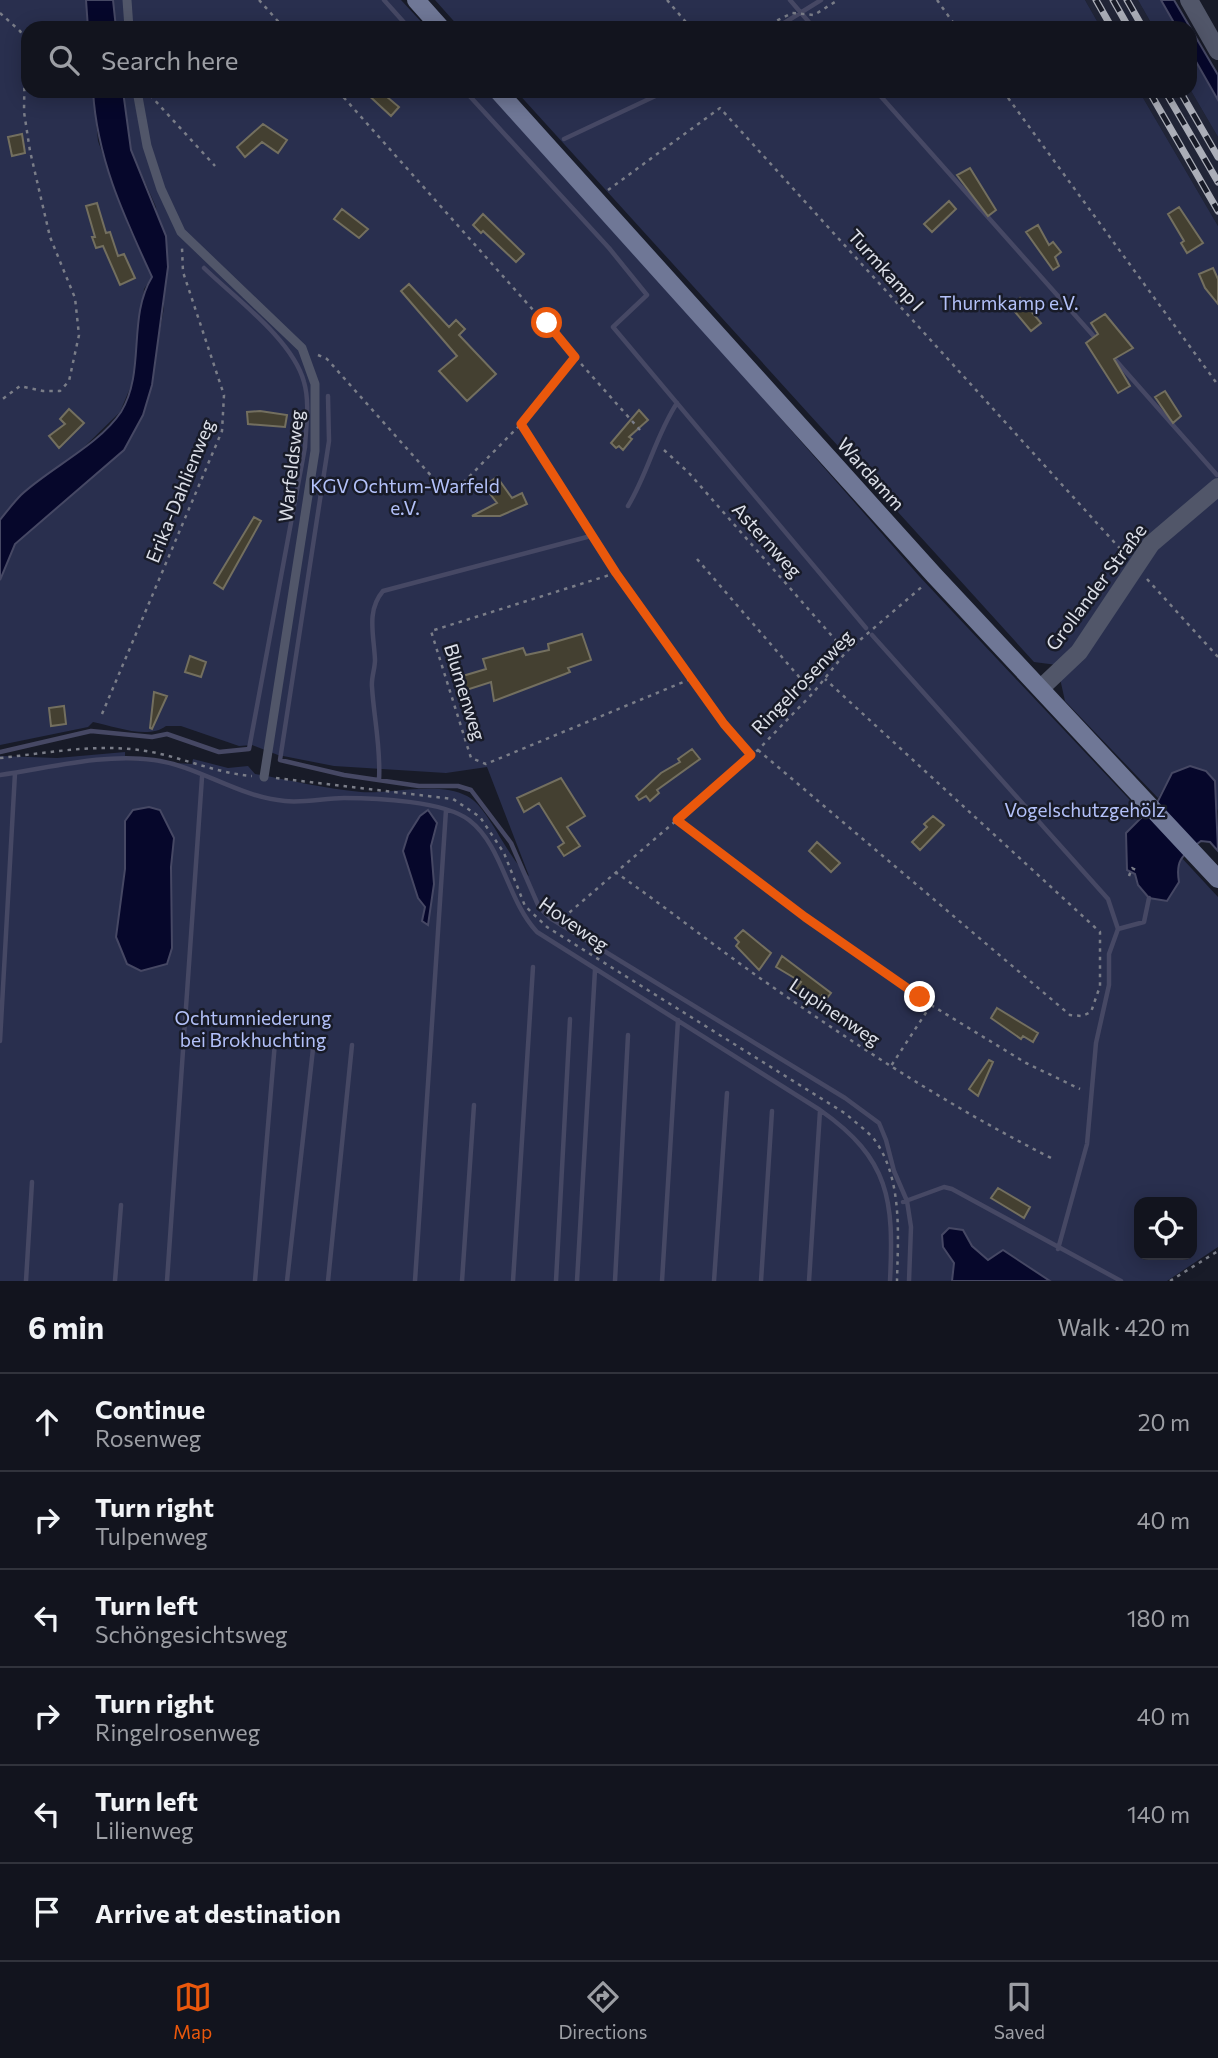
<!DOCTYPE html>
<html lang="en">
<head>
<meta charset="utf-8">
<style>
	body { margin:0; font-family:Commissioner,sans-serif; background:#1f212b; color:#f1f3f6 }
	.controls { position:absolute; right:21px; bottom:21px; display:grid; overflow:hidden; border-radius:14px; box-shadow:0 4px 18px #0003 }
	.controls button { width:63px; height:63px; display:grid; place-items:center; padding:0; border:0; border-bottom:2px solid #31333c; background:#12141e; color:#f1f3f6; font:35px sans-serif }
	.stop { position:absolute; width:21px; height:21px; margin:-16px; border:5px solid #ea580c; border-radius:50%; background:#fff }
	.stop.end { background:#ea580c; border-color:#fff; box-shadow:0 2px 7px #0008 }
	.list { margin:0; padding:0; list-style:none }
	h2 { display:flex; justify-content:space-between; align-items:center; height:91px; margin:0; padding:0 28px; font-size:30px }
	h2 small { font-size:23px; font-weight:400; color:#9c9ea4 }
	.list li { display:grid; grid-template-columns:46px 1fr auto; gap:21px; align-items:center; box-sizing:border-box; height:98px; padding:0 28px; border-top:2px solid #31333c }
	.list b { display:block; font-size:26px; white-space:nowrap }
	.list p { margin:0; font-size:23px; white-space:nowrap; color:#9c9ea4 }
	.list em { font-size:23px; font-style:normal; color:#9c9ea4 }
	.icon { flex:none; width:38px; height:38px; fill:none; stroke:currentColor; stroke-width:2; stroke-linecap:round; stroke-linejoin:round }
	.map { position:relative; flex:none; width:1218px; height:1281px; overflow:hidden }
	.search { position:absolute; background:#12141e; box-shadow:0 4px 18px #0003; left:21px; right:21px; top:21px; height:77px; display:flex; align-items:center; gap:18px; box-sizing:border-box; padding:0 24px; border-radius:21px; color:#9c9ea4; font-size:26px }
	.sheet { height:679px; background:#12141e }
	nav { display:flex; justify-content:space-around; align-items:center; box-sizing:border-box; height:98px; border-top:2px solid #31333c; background:#12141e; font-size:19px; color:#9c9ea4 }
	nav a { display:grid; justify-items:center; gap:4px }
	nav .on { color:#ea580c }
	.map>svg:first-child { display:block }
</style>
</head>
<body>
<div class="map">
<svg width="1218" height="1281" viewBox="0 0 1218 1281">
	<rect width="100%" height="100%" fill="#181b28"/>
	<path fill="#212537" d="M 1085,0 L 1138,0 L 1154,28 L 1101,28 Z
		M 1190,89 L 1218,137 L 1218,226 L 1139,91 Z"/>
	<path fill="#292f4e" fill-rule="evenodd" d="M 0,0 L 86,0 L 88,28 L 28,28 L 28,91 L 93,91 L 98,141 L 129,228 L 152,277 L 144,289 L 133,381 L 120,412 L 79,452 L 21,495 L 0,520 Z
		M 113,0 L 401,0 L 427,28 L 116,28 Z
		M 435,0 L 1085,0 L 1101,28 L 460,28 Z
		M 1138,0 L 1161,0 L 1177,28 L 1154,28 Z
		M 1190,51 L 1218,100 L 1218,137 L 1190,89 Z
		M 123,91 L 486,91 L 647,266 L 920,577 L 1144,815 L 1126,833 L 1127,870 L 1135,874 L 1138,885 L 1179,882 L 1176,867 L 1180,856 L 1218,897 L 1218,1247 L 1167,1281 L 0,1281 L 0,756 L 57,758 L 125,752 L 125,760 L 192,764 L 193,759 L 228,768 L 248,766 L 255,774 C 290,780 326,789 361,792 C 391,794 440,781 467,796 C 489,807 506,857 529,876 L 487,767 L 446,773 L 334,766 L 278,755 L 252,745 L 239,746 L 181,726 L 166,726 C 148,740 114,726 93,722 L 88,727 L 0,745 L 0,580 L 15,544 L 124,450 L 158,341 L 164,308 L 156,207 L 131,150 ZM 1139,1202 L 1192,1202 L 1192,1255 L 1139,1255 Z
		M 516,91 L 1139,91 L 1218,226 L 1218,811 L 1213,799 L 1215,781 L 1172,773 L 1158,798 L 1065,701 L 1057,665 L 1034,662 Z"/>
	<path fill="#06072b" stroke="#464864" stroke-width="2" d="M 86,0 L 113,0 L 116,28 L 88,28 Z
		M 1161,0 L 1174,0 L 1218,75 L 1218,100 L 1190,51 L 1190,28 L 1177,28 Z
		M 93,91 L 123,91 L 131,150 L 166,236 L 168,267 L 152,385 L 143,415 L 124,450 L 15,544 L 0,580 L 0,520 C 7,511 14,502 21,495 C 50,468 99,445 121,412 C 146,371 127,318 152,277 C 124,216 97,159 93,91 Z
		M 1190,766 L 1206,771 L 1215,781 L 1218,851 L 1210,842 L 1201,841 C 1183,855 1175,859 1179,882 L 1167,901 L 1149,898 L 1138,885 L 1135,874 L 1127,870 L 1126,833 L 1158,801 L 1172,773 Z
		M 149,807 L 160,810 L 174,838 L 171,867 L 172,948 L 167,964 L 141,971 L 127,964 L 116,937 L 125,869 L 125,821 L 133,810 Z
		M 428,810 L 437,823 L 431,846 L 434,884 L 428,925 L 422,921 L 425,907 L 418,898 L 403,851 L 408,835 L 420,816 Z
		M 949,1228 L 963,1230 L 972,1246 L 988,1260 L 1003,1250 L 1050,1281 L 952,1281 L 954,1263 L 943,1247 L 942,1235 Z"/>
	<g fill="none" stroke-linecap="round" stroke-linejoin="round">
		<path stroke="#464864" stroke-width="4.5" d="M 384,0 L 409,28
			M 790,0 L 814,28
			M 776,28 L 821,0
			M 465,91 L 609,248 L 647,295 L 613,327 L 866,628
			M 876,91 L 1098,341
			M 564,139 L 666,91
			M 1111,355 L 1217,475
			M 328,396 L 329,441 L 280,760 L 344,775 L 419,786 L 458,786 L 471,790 L 511,843 L 539,907 L 550,918 L 845,1098 L 879,1123 L 886,1140 L 894,1171 L 907,1201 L 911,1227 L 909,1281
			M 628,506 C 648,473 656,435 677,403
			M 872,635 L 1108,899 L 1118,929
			M 0,752 L 91,731 L 152,737 L 167,734 L 219,752 L 249,749 L 305,447 C 306,426 310,403 304,382 C 293,340 235,298 204,268
			M 0,775 C 50,768 103,753 154,760 C 199,766 238,797 285,801 C 305,803 325,798 344,798 C 376,798 444,801 469,820 C 503,846 507,900 537,932 L 820,1110 C 890,1159 894,1200 890,1281
			M 379,780 C 381,748 374,719 372,687 C 371,678 375,669 375,660 C 374,635 366,611 383,591 L 587,537
			M 0,1041 L 15,773
			M 903,1202 L 944,1187 L 952,1189 L 1121,1281
			M 1058,1249 L 1087,1144 L 1096,1043 L 1109,985 L 1109,954 L 1118,929 L 1144,922 L 1149,898
			M 26,1281 L 32,1182
			M 115,1281 L 121,1205
			M 167,1281 L 202,777
			M 255,1281 L 275,1042
			M 287,1281 L 314,1040
			M 328,1281 L 352,1045
			M 415,1281 L 446,810
			M 462,1281 L 474,1105
			M 513,1281 L 533,967
			M 556,1281 L 570,1019
			M 577,1281 L 595,970
			M 615,1281 L 628,1035
			M 662,1281 L 678,1020
			M 714,1281 L 727,1093
			M 761,1281 L 772,1111
			M 809,1281 L 820,1111"/>
	</g>
	<path fill="#444031" stroke="#736f5f" stroke-width="2" d="M 364,91 L 380,91 L 399,107 L 391,116 Z
		M 263,124 L 287,140 L 278,153 L 262,142 L 245,157 L 237,147 Z
		M 22,134 L 25,153 L 12,156 L 8,137 Z
		M 970,168 L 996,210 L 988,216 L 957,175 Z
		M 949,201 L 956,209 L 932,232 L 924,224 Z
		M 97,203 L 106,233 L 110,232 L 118,256 L 124,254 L 135,278 L 120,285 L 103,246 L 96,248 L 92,237 L 95,237 L 86,206 Z
		M 1179,207 L 1203,243 L 1187,253 L 1181,243 L 1184,241 L 1168,214 Z
		M 342,209 L 368,229 L 359,238 L 334,219 Z
		M 483,214 L 524,254 L 516,262 L 483,231 L 481,233 L 473,225 Z
		M 1038,225 L 1049,245 L 1053,242 L 1061,252 L 1055,257 L 1059,266 L 1053,270 L 1026,232 Z
		M 1213,268 L 1218,279 L 1218,304 L 1205,288 L 1199,274 Z
		M 409,284 L 449,327 L 456,320 L 465,329 L 459,335 L 496,374 L 467,401 L 439,371 L 457,356 L 401,291 Z
		M 1020,298 L 1041,323 L 1031,331 L 1011,307 Z
		M 1105,314 L 1133,348 L 1114,359 L 1130,386 L 1118,393 L 1086,343 L 1098,334 L 1091,323 Z
		M 1165,391 L 1181,416 L 1173,423 L 1155,397 Z
		M 69,409 L 84,423 L 59,448 L 49,436 L 65,424 L 60,419 Z
		M 639,410 L 648,420 L 629,437 L 632,439 L 623,450 L 619,446 L 616,448 L 611,443 Z
		M 260,411 L 287,415 L 285,427 L 248,424 L 247,412 Z
		M 497,477 L 512,498 L 522,493 L 527,504 L 500,516 L 472,516 L 497,503 L 484,486 Z
		M 254,517 L 261,521 L 223,589 L 214,583 Z
		M 582,634 L 591,660 L 568,668 L 570,672 L 565,674 L 494,701 L 491,682 L 460,692 L 456,678 L 486,669 L 483,659 L 523,648 L 526,655 L 549,650 L 548,644 Z
		M 190,656 L 206,662 L 201,677 L 185,672 Z
		M 154,692 L 167,696 L 152,729 L 150,728 Z
		M 64,706 L 66,724 L 51,726 L 49,708 Z
		M 692,749 L 700,759 L 657,790 L 659,793 L 650,801 L 646,796 L 639,800 L 636,796 L 661,773 L 680,762 L 678,759 Z
		M 561,778 L 585,816 L 567,827 L 580,846 L 564,856 L 558,847 L 564,843 L 539,803 L 524,812 L 517,798 Z
		M 933,816 L 944,825 L 920,850 L 912,842 L 927,827 L 924,824 Z
		M 817,842 L 840,863 L 831,872 L 809,851 Z
		M 743,930 L 771,953 L 759,970 L 736,946 L 739,942 L 735,938 Z
		M 782,956 L 831,993 L 827,998 L 821,995 L 826,999 L 818,1010 L 795,990 L 801,982 L 776,967 Z
		M 997,1008 L 1038,1033 L 1033,1042 L 1023,1036 L 1021,1039 L 991,1018 Z
		M 989,1060 L 993,1062 L 978,1096 L 969,1089 Z
		M 998,1188 L 1030,1207 L 1024,1218 L 991,1198 Z"/>
	<g fill="none" stroke-linecap="round" stroke-linejoin="round">
		<path stroke="#7a7d88" stroke-width="2.5" stroke-dasharray="3.5 5" stroke-linecap="butt" d="M 259,0 L 284,28
			M 667,0 L 691,28
			M 937,0 L 957,28
			M 0,13 L 20,31 L 25,39 L 24,112 L 30,151 L 50,237 L 75,298 L 79,335 L 69,381 L 60,391 L 43,391 L 20,386 L 0,401
			M 762,28 L 792,13 L 814,15 L 838,0
			M 338,91 L 640,430
			M 1003,91 L 1218,385
			M 150,95 L 215,166
			M 608,190 L 720,108 L 1124,553
			M 318,355 L 327,359 L 434,479 L 447,487 L 459,487 L 521,424 L 575,357
			M 521,424 L 616,573 L 724,724 L 751,755
			M 664,450 L 689,473 L 846,652
			M 697,559 L 813,693
			M 616,573 L 431,631 L 471,758 L 486,764 L 693,678
			M 1147,579 L 1218,657
			M 102,714 L 222,431 L 224,395 L 183,272 L 182,248
			M 758,750 L 1070,1015 L 1082,1016 L 1091,1012 L 1100,986 L 1100,932 L 825,679
			M 0,758 C 48,753 98,743 146,751 C 182,757 215,773 252,776
			M 276,778 L 453,799 L 480,817 L 504,853 L 525,906 L 547,927 L 846,1114 C 855,1122 866,1130 874,1139 C 903,1178 898,1236 897,1281
			M 677,820 L 805,917 L 931,1005 L 891,1066
			M 615,872 C 663,905 709,942 757,976 C 852,1043 947,1105 1051,1158
			M 1129,876 L 1132,868 L 1136,870
			M 563,918 L 758,750 L 813,693 L 846,652 L 924,585
			M 931,1005 L 1026,1063 L 1080,1089
			M 1170,1281 L 1218,1251"/>
		<path stroke="#515669" stroke-width="9" d="M 127,0 L 129,28
			M 137,91 L 147,146 L 161,189 L 181,232 L 302,348 L 315,384 L 315,451 L 264,777"/>
		<path stroke="#515669" stroke-width="18" d="M 1189,0 L 1218,51
			M 1041,688 L 1079,652 L 1151,544 L 1218,487"/>
		<path stroke="#6f7796" stroke-width="18" d="M 416,0 L 441,28
			M 498,91 L 934,575 L 1218,879"/>
		<g stroke="#abaeb8" stroke-width="7">
			<path id="rail" d="M 1096,0 L 1112,28
				M 1113,0 L 1129,28
				M 1127,0 L 1143,28
				M 1149,91 L 1218,211
				M 1165,91 L 1218,182
				M 1180,91 L 1218,157"/>
		</g>
		<use href="#rail" stroke="#181b28" stroke-width="4.5" stroke-dasharray="13" stroke-linecap="butt"/>
	</g>
	<g fill="none" stroke-linecap="round" stroke-linejoin="round">
		<path stroke="#ea580c" stroke-width="9" d="M 547,323 L 575,357 L 521,424 L 616,573 L 724,724 L 751,755 L 677,820 L 805,917 L 920,997"/>
	</g>
	<g text-anchor="middle" stroke-width="5" stroke-linejoin="round" paint-order="stroke">
		<g font-size="19" fill="#dde0e9" stroke="#181b28">
			<text transform="translate(886 270) rotate(48)" y="7">Turmkamp I</text>
			<text transform="translate(291 466) rotate(-84)" y="7">Warfeldsweg</text>
			<text transform="translate(871 474) rotate(48)" y="7">Wardamm</text>
			<text transform="translate(180 491) rotate(-68)" y="7">Erika-Dahlienweg</text>
			<text transform="translate(767 540) rotate(48)" y="7">Asternweg</text>
			<text transform="translate(1096 587) rotate(-53)" y="7">Grollander Straße</text>
			<text transform="translate(802 682) rotate(-46)" y="7">Ringelrosenweg</text>
			<text transform="translate(465 692) rotate(73)" y="7">Blumenweg</text>
			<text transform="translate(574 924) rotate(35)" y="7">Hoveweg</text>
			<text transform="translate(835 1012) rotate(34)" y="7">Lupinenweg</text>
		</g>
		<g font-size="19" fill="#b3c1f9" stroke="#181b28">
			<text x="1009" y="310">Thurmkamp e.V.</text>
			<text x="405" y="493">KGV Ochtum-Warfeld<tspan x="405" dy="22">e.V.</tspan></text>
			<text x="1085" y="817">Vogelschutzgehölz</text>
			<text x="253" y="1025">Ochtumniederung<tspan x="253" dy="22">bei Brokhuchting</tspan></text>
		</g>
	</g>
</svg>
<div class="controls">
<button><svg class="icon" aria-label="locate" viewBox="0 0 24 24"><circle cx="12" cy="12" r="6"/><path d="M12 2v4M12 18v4M2 12h4M18 12h4"/></svg></button>
</div>
<div class="stop" style="left:547px;top:323px"></div>
<div class="stop end" style="left:920px;top:997px"></div>
<div class="search"><svg class="icon" aria-label="search" viewBox="0 0 24 24"><circle cx="10" cy="10" r="6"/><path d="M15 15l6 6"/></svg>Search here</div>
</div>
<section class="sheet">
<h2>6 min<small>Walk · 420 m</small></h2>
<ul class="list">
<li><svg class="icon" aria-label="ahead" viewBox="0 0 24 24"><path d="M12 20V5M6 11l6-6 6 6"/></svg><div><b>Continue</b><p>Rosenweg</p></div><em>20 m</em></li>
<li><svg class="icon" aria-label="right" viewBox="0 0 24 24"><path d="M7 20v-9h11M14 6l5 5-5 5"/></svg><div><b>Turn right</b><p>Tulpenweg</p></div><em>40 m</em></li>
<li><svg class="icon" aria-label="left" viewBox="0 0 24 24"><path d="M17 20v-9H6M10 6l-5 5 5 5"/></svg><div><b>Turn left</b><p>Schöngesichtsweg</p></div><em>180 m</em></li>
<li><svg class="icon" aria-label="right" viewBox="0 0 24 24"><path d="M7 20v-9h11M14 6l5 5-5 5"/></svg><div><b>Turn right</b><p>Ringelrosenweg</p></div><em>40 m</em></li>
<li><svg class="icon" aria-label="left" viewBox="0 0 24 24"><path d="M17 20v-9H6M10 6l-5 5 5 5"/></svg><div><b>Turn left</b><p>Lilienweg</p></div><em>140 m</em></li>
<li><svg class="icon" aria-label="arrive" viewBox="0 0 24 24"><path d="M6 21V4h12l-3 4 3 4H6"/></svg><div><b>Arrive at destination</b></div></li>
</ul>
</section>
<nav>
<a class="on"><svg class="icon" aria-label="map" viewBox="0 0 24 24"><path d="M3 6l6-2 6 2 6-2v14l-6 2-6-2-6 2zM9 4v14M15 6v14"/></svg>Map</a>
<a><svg class="icon" aria-label="directions" viewBox="0 0 24 24"><path d="M12 3l9 9-9 9-9-9zM9 14v-3h6M13 9l2 2-2 2"/></svg>Directions</a>
<a><svg class="icon" aria-label="saved" viewBox="0 0 24 24"><path d="M7 4h10v16l-5-4-5 4z"/></svg>Saved</a>
</nav>
</body>
</html>
